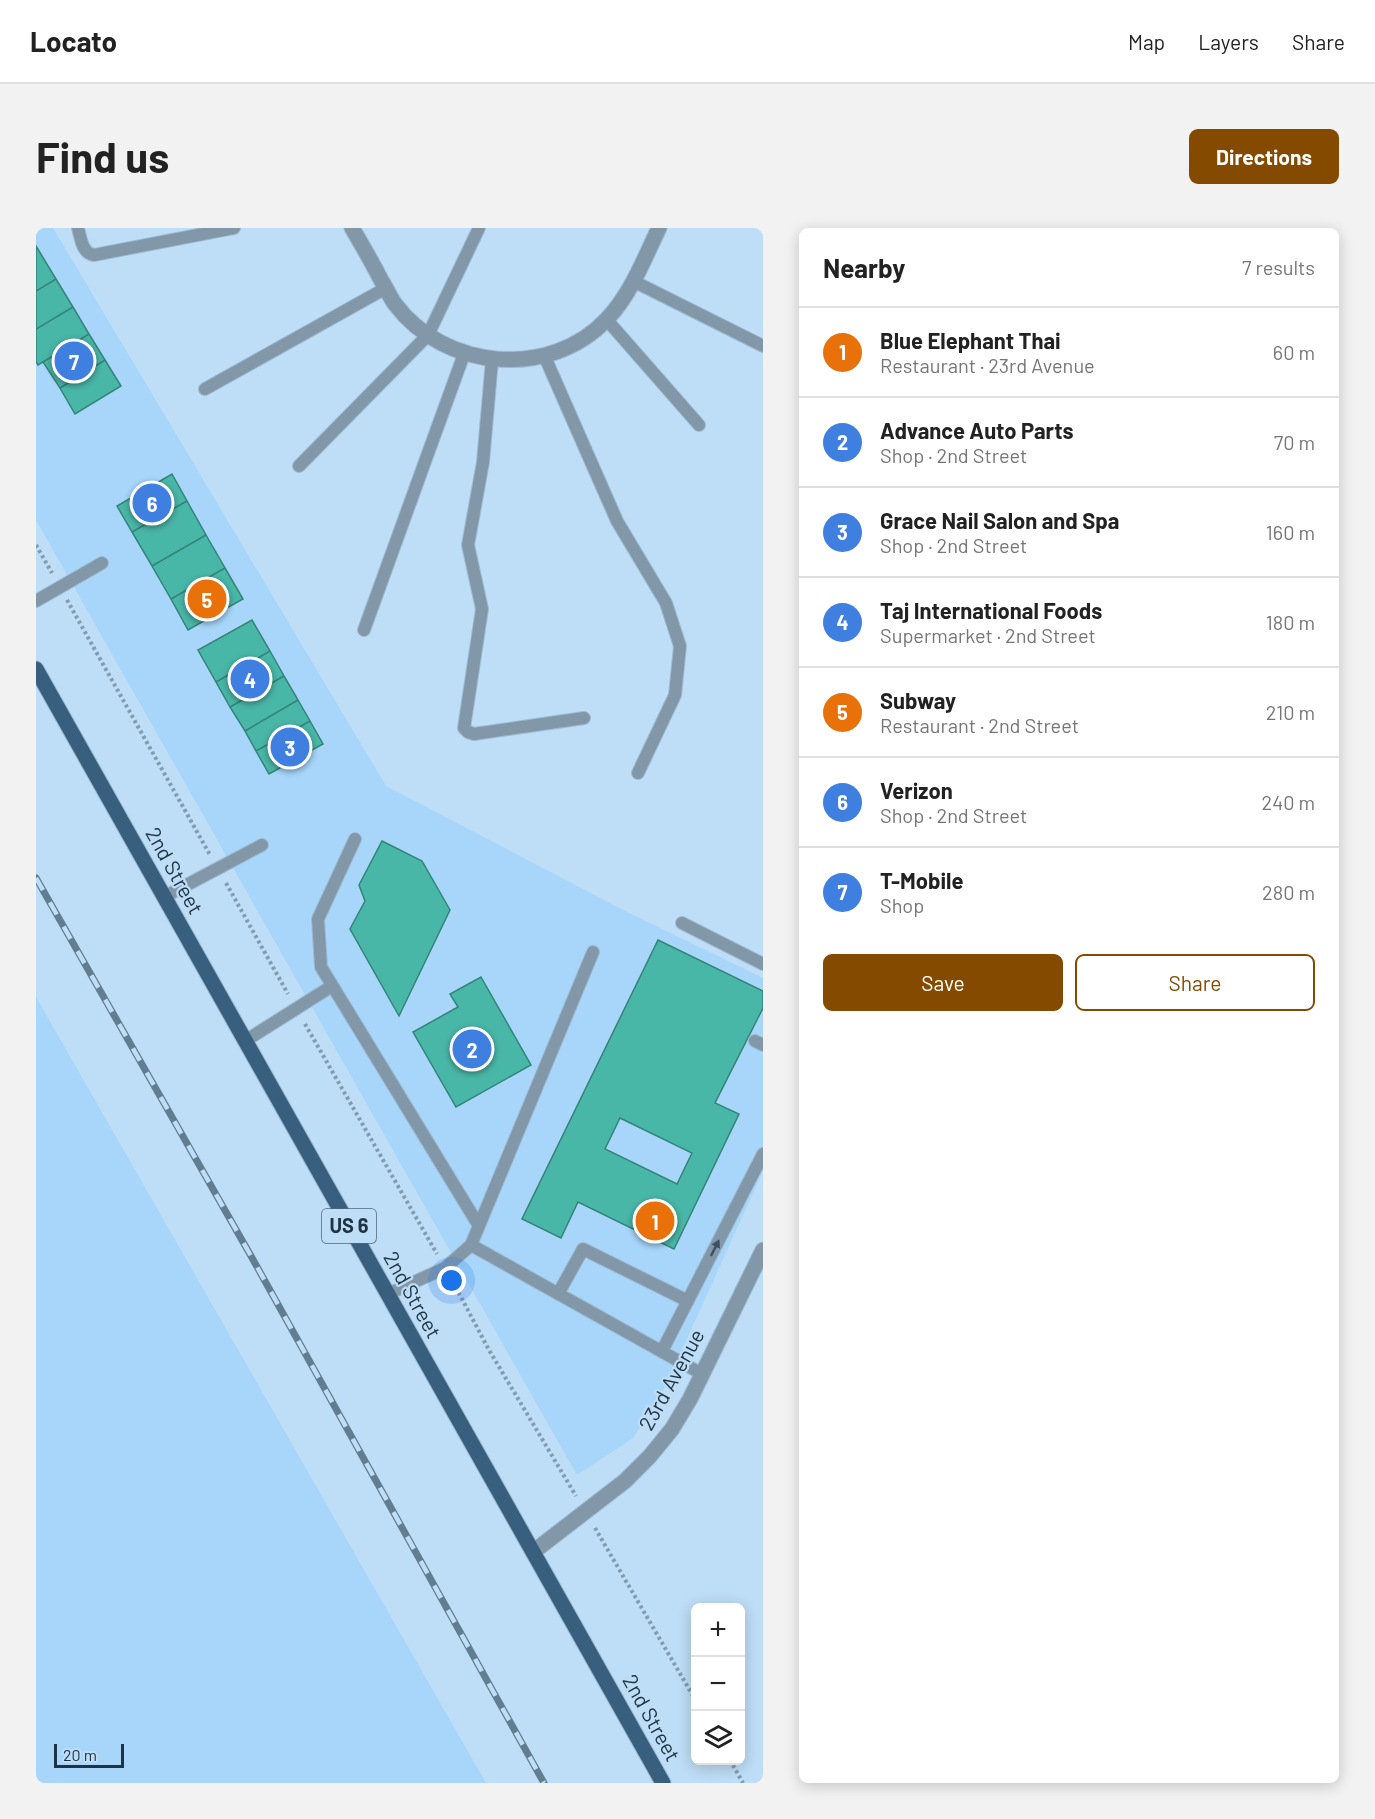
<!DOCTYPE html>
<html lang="en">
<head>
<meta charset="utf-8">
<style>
	body { margin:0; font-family:Barlow,sans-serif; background:#f2f2f2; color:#222 }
	.controls { position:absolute; right:18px; bottom:18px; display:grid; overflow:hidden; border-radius:9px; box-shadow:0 3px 15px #0003 }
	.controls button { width:54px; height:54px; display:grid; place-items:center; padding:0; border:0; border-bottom:2px solid #e0e0e0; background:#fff; color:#222; font:30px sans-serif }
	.scale { position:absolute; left:18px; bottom:15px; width:70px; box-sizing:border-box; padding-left:6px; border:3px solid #1e3343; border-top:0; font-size:16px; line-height:21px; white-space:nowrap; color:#1e3343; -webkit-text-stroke:4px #beddf6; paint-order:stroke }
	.you { position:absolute; left:416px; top:1053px; width:21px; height:21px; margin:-15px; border:4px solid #fff; border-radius:50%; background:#1a73e8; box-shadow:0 0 0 9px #1a73e833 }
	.badge { display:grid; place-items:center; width:39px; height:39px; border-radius:50%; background:#844b00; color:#fff; font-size:20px; font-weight:700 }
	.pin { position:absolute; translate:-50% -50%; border:3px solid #fff; box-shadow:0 2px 6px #0006 }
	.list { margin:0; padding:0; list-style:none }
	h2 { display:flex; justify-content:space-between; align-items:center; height:78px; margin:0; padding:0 24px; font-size:26px }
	h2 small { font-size:20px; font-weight:400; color:#767676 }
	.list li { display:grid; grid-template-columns:39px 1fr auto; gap:18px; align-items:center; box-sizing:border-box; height:90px; padding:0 24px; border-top:2px solid #e0e0e0 }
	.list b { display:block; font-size:22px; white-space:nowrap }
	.list p { margin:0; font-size:20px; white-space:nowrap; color:#767676 }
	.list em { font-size:20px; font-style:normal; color:#767676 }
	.actions { display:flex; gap:12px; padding:18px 24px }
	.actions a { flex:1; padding:14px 0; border:2px solid #844b00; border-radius:9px; text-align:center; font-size:21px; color:#844b00 }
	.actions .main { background:#844b00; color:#fff }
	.icon { flex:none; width:33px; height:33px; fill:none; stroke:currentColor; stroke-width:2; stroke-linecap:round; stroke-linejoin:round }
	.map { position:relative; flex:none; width:727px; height:1555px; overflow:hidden; border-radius:9px }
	header { display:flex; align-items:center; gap:36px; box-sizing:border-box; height:84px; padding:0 30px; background:#fff; border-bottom:2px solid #e0e0e0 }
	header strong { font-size:28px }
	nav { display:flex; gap:33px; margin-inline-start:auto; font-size:21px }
	.intro { display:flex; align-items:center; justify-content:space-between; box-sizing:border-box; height:144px; padding:0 36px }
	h1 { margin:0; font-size:42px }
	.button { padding:15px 27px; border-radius:9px; background:#844b00; color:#fff; font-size:21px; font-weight:700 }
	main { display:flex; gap:36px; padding:0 36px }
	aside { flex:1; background:#fff; border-radius:9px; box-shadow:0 3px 15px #0003 }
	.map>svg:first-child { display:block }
</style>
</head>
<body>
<header>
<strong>Locato</strong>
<nav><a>Map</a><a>Layers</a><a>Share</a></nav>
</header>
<div class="intro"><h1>Find us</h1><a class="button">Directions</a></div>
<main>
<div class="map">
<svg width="727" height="1555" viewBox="0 0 727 1555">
	<rect width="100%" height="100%" fill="#beddf6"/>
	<path fill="#a7d6fa" d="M 0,0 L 17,0 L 350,558 L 593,685 L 727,750 L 727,943 L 629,1159 L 597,1210 L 541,1247 L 0,292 Z
		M 0,769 L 450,1555 L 0,1555 Z"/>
	<path fill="#49b7a8" stroke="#358378" stroke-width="1.5" fill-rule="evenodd" d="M 0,18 L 20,51 L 0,63 Z
		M 20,51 L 37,79 L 0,101 L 0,63 Z
		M 37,79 L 53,106 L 2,137 L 0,134 L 0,101 Z
		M 53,106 L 69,132 L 24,160 L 7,134 Z
		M 69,132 L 85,158 L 39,186 L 24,160 Z
		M 136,246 L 151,273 L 96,304 L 81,278 Z
		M 151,273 L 170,307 L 116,338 L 96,304 Z
		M 170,307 L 189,340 L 135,371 L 116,338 Z
		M 189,340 L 207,371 L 152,402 L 135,371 Z
		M 216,392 L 234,423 L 180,454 L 162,422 Z
		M 234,423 L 248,448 L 194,479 L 180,454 Z
		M 248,448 L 262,472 L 209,503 L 194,479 Z
		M 262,472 L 274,493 L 220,523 L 209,503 Z
		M 274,493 L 287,516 L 233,546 L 220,523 Z
		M 346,613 L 386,633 L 414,682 L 363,788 L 314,701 L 329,673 L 323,657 Z
		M 622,712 L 727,763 L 727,780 L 679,875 L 703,886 L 638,1021 L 542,974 L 525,1010 L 486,991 ZM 584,890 L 656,925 L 641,956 L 569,921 Z
		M 445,749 L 495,837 L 420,879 L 377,804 L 422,779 L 414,766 Z"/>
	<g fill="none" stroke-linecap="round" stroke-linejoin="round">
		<g stroke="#9ebbd2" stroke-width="14">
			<path id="service" d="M 42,0 C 45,11 46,25 58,27 L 198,0
				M 597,53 L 727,118
				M 571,92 L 663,197
				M 508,127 L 581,293 L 630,375 L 644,418 L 639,467 L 602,545
				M 456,132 L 447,234 L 432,317 L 446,381 L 428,500 L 432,504 L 438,506 L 548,490
				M 169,161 L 350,60
				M 263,238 L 392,107 L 443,0
				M 0,373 L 66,335
				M 328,402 L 428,126
				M 319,611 L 282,691 L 285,739 L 443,998
				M 128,669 L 226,617
				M 646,695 L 727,736
				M 209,813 L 296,758
				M 719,813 L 727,817
				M 435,1017 L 557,724
				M 352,1066 L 409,1040 L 435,1017 L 666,1146
				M 522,1066 L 547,1021 L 652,1073
				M 626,1123 L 727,926"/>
		</g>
		<g stroke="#9ebbd2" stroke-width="17">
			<path id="minor" d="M 316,0 C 326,17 336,34 345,52 C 350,59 353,68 359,76 C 408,142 514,152 571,91 C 595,66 608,31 623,0
				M 497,1324 L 589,1253 L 614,1228 L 636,1201 L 654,1171 L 727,1022"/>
		</g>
		<g stroke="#9ebbd2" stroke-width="17">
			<path id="primary" d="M 0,441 L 627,1555"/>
		</g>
		<path stroke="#819cb1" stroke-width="4" stroke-dasharray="3 3" stroke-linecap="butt" d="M 0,317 L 16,345
			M 31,372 L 174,627
			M 190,655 L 252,766
			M 269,796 L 401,1026
			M 417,1054 L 453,1122 L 540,1268
			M 559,1300 L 660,1473
			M 694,1532 L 707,1555"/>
		<use href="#service" stroke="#8297a8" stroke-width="12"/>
		<use href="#minor" stroke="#8297a8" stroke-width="15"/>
		<use href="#primary" stroke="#38607e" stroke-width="15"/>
		<g stroke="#637d90" stroke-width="7">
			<path id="rail" d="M 0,650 L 215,1028 L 508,1555"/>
		</g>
		<use href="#rail" stroke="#beddf6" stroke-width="4.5" stroke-dasharray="14" stroke-linecap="butt"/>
	</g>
	<defs><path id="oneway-solid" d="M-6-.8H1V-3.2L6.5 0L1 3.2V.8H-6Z" transform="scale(1.5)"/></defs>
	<use fill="#3c5161" href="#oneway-solid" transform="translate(679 1020) rotate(-63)"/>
	<g text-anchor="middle" stroke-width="4.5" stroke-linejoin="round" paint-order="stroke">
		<rect fill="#beddf6" stroke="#4e6679" stroke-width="1.5" x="286" y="981" width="54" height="34" rx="4.5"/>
		<g font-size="20" font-weight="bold" fill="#1e3343">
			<text x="313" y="1005">US 6</text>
		</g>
		<g font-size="21" fill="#1e3343" stroke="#beddf6">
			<text transform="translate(138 643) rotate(61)" y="7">2nd Street</text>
			<text transform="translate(376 1067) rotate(61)" y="7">2nd Street</text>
			<text transform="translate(636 1152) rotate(-61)" y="7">23rd Avenue</text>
			<text transform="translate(615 1490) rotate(61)" y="7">2nd Street</text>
		</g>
	</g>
</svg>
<div class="controls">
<button>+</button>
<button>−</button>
<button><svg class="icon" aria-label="layers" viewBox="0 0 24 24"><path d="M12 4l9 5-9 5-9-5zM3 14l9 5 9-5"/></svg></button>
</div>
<div class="scale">20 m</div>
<div class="you"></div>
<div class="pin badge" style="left:619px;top:993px;background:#e8710a">1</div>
<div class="pin badge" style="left:436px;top:821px;background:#3f7fe0">2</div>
<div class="pin badge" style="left:254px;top:519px;background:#3f7fe0">3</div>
<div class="pin badge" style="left:214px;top:451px;background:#3f7fe0">4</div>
<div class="pin badge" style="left:171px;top:371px;background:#e8710a">5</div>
<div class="pin badge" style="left:116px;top:275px;background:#3f7fe0">6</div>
<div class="pin badge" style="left:38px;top:133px;background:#3f7fe0">7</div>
</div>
<aside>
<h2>Nearby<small>7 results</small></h2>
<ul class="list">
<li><span class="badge" style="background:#e8710a">1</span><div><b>Blue Elephant Thai</b><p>Restaurant · 23rd Avenue</p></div><em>60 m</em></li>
<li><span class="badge" style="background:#3f7fe0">2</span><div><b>Advance Auto Parts</b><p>Shop · 2nd Street</p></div><em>70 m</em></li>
<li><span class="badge" style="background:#3f7fe0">3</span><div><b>Grace Nail Salon and Spa</b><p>Shop · 2nd Street</p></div><em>160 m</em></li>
<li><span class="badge" style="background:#3f7fe0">4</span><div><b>Taj International Foods</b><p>Supermarket · 2nd Street</p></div><em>180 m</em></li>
<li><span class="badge" style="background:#e8710a">5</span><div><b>Subway</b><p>Restaurant · 2nd Street</p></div><em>210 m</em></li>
<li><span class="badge" style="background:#3f7fe0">6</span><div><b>Verizon</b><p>Shop · 2nd Street</p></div><em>240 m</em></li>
<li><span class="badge" style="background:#3f7fe0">7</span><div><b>T-Mobile</b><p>Shop</p></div><em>280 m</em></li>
</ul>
<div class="actions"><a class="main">Save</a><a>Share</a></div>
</aside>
</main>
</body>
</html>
